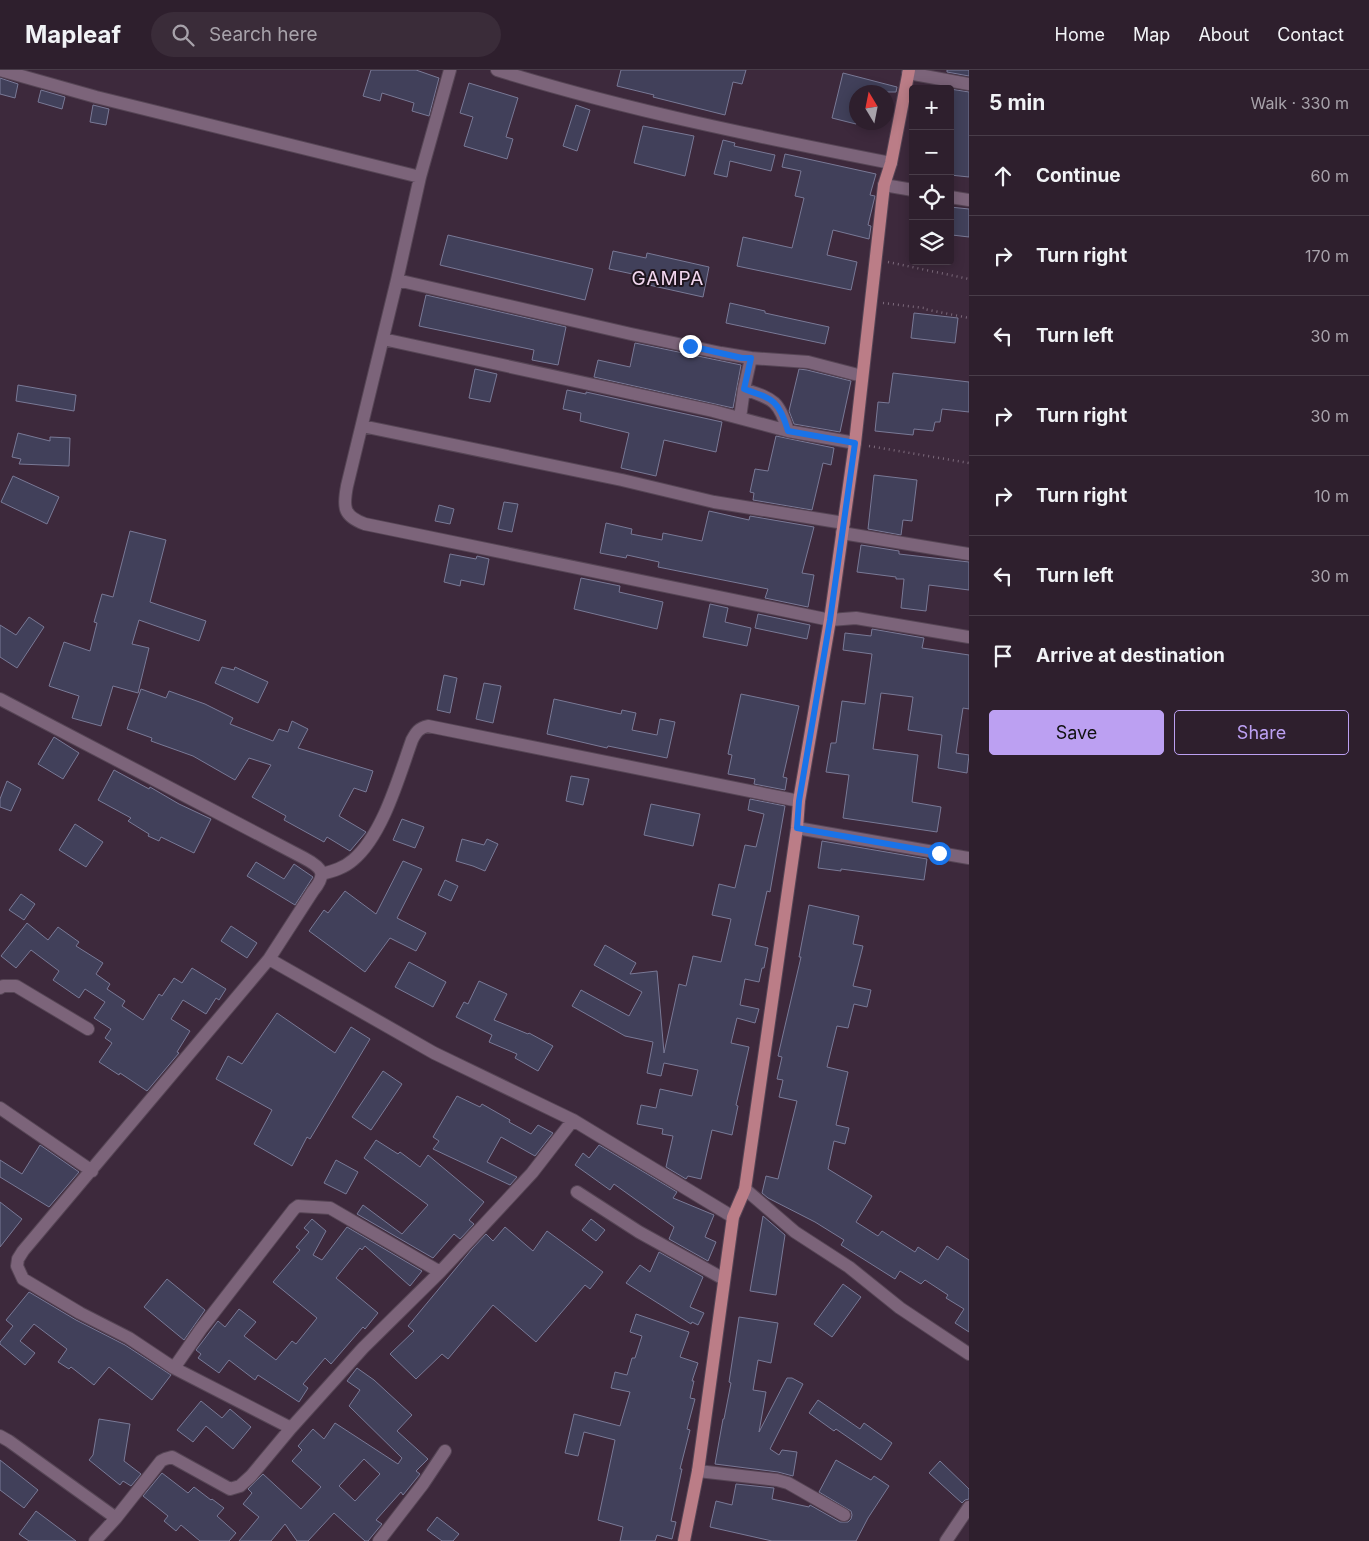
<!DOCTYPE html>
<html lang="en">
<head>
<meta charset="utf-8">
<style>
	body { margin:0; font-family:Inter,sans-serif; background:#3a2c39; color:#f1f3f6 }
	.controls { position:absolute; right:15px; top:15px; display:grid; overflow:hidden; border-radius:5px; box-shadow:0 2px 12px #0003 }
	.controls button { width:45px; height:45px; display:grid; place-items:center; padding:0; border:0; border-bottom:1px solid #493d49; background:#2e1f2d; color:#f1f3f6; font:25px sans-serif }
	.compass { position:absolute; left:849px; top:15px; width:45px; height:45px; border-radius:50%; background:#2e1f2d; box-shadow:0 2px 12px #0003; rotate:350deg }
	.stop { position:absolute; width:15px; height:15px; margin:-11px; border:4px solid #1a73e8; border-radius:50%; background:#fff }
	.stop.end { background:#1a73e8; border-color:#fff; box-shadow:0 1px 5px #0008 }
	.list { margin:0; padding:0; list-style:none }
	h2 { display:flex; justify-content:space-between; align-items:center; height:65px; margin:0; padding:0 20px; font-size:21px }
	h2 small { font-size:16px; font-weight:400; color:#a7a2aa }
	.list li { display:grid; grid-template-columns:32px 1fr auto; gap:15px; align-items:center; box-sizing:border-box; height:80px; padding:0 20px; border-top:1px solid #493d49 }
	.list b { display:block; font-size:19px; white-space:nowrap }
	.list em { font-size:16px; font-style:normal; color:#a7a2aa }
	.actions { display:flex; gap:10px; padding:15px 20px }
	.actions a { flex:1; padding:11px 0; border:1px solid #bca0f2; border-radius:5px; text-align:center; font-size:18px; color:#bca0f2 }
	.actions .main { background:#bca0f2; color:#111 }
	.icon { flex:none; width:28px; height:28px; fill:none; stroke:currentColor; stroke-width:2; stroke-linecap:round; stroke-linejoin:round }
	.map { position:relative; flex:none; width:969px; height:1471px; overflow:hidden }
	header { display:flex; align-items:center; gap:30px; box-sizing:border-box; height:70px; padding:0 25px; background:#2e1f2d; border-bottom:1px solid #493d49 }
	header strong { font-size:24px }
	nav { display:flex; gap:28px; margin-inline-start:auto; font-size:18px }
	.search { width:350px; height:45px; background:#3a2c39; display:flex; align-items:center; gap:12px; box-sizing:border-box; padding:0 18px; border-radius:28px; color:#a7a2aa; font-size:19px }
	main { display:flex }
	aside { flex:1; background:#2e1f2d }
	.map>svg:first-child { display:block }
</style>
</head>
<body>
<header>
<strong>Mapleaf</strong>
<div class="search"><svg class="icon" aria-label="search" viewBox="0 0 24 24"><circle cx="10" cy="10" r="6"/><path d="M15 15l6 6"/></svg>Search here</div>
<nav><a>Home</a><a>Map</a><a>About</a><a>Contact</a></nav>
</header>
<main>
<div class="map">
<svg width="969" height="1471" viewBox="0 0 969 1471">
	<rect width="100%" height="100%" fill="#3d293c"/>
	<path fill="#41405a" stroke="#797996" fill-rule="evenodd" d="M 371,0 L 416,0 L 439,8 L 429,46 L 412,41 L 414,33 L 382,23 L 380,31 L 363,26 Z
		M 621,0 L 746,0 L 742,14 L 733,12 L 725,45 L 653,27 L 654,25 L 617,16 Z
		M 947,0 L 969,0 L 969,6 L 947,2 Z
		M 843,3 L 897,17 L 896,22 L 856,22 L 856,54 L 832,48 Z
		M 0,8 L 18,14 L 15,28 L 0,24 Z
		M 469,13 L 518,28 L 506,67 L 513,69 L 507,89 L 464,76 L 473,47 L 460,43 Z
		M 950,19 L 969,22 L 969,107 L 950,105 Z
		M 41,20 L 65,27 L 62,39 L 38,32 Z
		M 93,35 L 109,39 L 106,55 L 90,52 Z
		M 576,35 L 590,40 L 577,81 L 563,76 Z
		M 643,56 L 694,66 L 685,106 L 634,93 Z
		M 723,70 L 735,73 L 734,76 L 775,85 L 771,101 L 730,91 L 727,107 L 714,104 Z
		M 785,84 L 876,104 L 870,125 L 875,126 L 868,155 L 871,156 L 869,169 L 833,160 L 827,185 L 857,192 L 851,220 L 737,196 L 743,167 L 792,178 L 804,128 L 795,126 L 801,101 L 782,97 Z
		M 950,137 L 969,139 L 969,167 L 952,165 L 953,153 L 950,153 Z
		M 448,165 L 593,199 L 585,230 L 440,195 Z
		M 613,181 L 646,188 L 647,183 L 709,197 L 703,227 L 640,213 L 642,206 L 609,199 Z
		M 426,225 L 566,257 L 558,295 L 532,290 L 534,280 L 419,256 Z
		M 730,233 L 765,241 L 765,243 L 829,257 L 825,274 L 726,253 Z
		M 914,243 L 958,248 L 955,273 L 911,268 Z
		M 635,273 L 741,295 L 733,338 L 594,307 L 598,290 L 630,297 Z
		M 475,299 L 497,304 L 490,332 L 469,328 Z
		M 799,299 L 807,300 L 851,311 L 840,362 L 794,354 L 789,341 Z
		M 893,303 L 969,312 L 969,342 L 942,339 L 940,352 L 935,352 L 933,361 L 914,359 L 913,365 L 875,361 L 878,332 L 889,333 Z
		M 18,315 L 76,325 L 74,341 L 16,331 Z
		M 567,320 L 586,324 L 586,322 L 722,352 L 716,382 L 664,370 L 656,406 L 621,398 L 629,363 L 580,351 L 581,343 L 563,339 Z
		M 18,363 L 50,371 L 50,367 L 70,368 L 69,396 L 19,394 L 21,389 L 12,387 Z
		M 776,366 L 834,378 L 831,395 L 823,393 L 812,440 L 753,430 L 754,423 L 750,422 L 755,399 L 768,401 Z
		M 874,405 L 917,410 L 912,451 L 903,450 L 901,465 L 868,459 Z
		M 13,406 L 59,427 L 47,454 L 1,432 Z
		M 504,432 L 518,434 L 512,462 L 498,459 Z
		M 439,435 L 454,439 L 450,454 L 435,451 Z
		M 709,441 L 749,450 L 750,446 L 814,457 L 802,503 L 814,505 L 808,537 L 765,528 L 768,519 L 658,497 L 659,492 L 627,485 L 626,488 L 600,483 L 606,453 L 632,459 L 631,464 L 662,470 L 663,463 L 702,471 Z
		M 130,461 L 166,470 L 150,532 L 206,551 L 199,571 L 139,550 L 132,574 L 149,578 L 138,623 L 113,616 L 101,656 L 72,648 L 79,626 L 49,616 L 64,572 L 90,581 L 97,553 L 94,552 L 102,524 L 113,527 Z
		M 861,475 L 899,481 L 899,484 L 969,492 L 969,520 L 929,515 L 926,541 L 901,538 L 904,509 L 896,509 L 896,507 L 857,502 Z
		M 450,484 L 476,489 L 477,486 L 489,489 L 484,515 L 461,510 L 460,516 L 444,512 Z
		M 581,508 L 620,516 L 619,522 L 663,532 L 657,559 L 574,539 Z
		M 710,534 L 728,538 L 725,552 L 751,558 L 747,576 L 703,567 Z
		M 758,544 L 810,555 L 807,569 L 755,558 Z
		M 29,547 L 44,557 L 17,598 L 0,587 L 0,555 L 16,565 Z
		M 872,559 L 924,568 L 922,578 L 969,585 L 969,639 L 963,638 L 956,683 L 969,685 L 967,703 L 938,698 L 942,665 L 908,660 L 913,627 L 881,623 L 873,679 L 918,685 L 912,732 L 941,737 L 937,762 L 843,748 L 849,705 L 826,702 L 831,673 L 836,673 L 842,631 L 865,634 L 872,584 L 843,580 L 845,563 L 871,566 Z
		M 222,597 L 234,600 L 235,597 L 268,612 L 258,633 L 215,613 Z
		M 444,605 L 457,608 L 450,643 L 437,640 Z
		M 484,613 L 501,616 L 493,653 L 476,649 Z
		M 141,619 L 166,628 L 169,621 L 205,634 L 233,648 L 230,654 L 273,671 L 279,659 L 288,662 L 292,651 L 308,659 L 298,678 L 373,701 L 366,722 L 354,718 L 339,746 L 366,762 L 350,781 L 327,767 L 324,772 L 284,750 L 286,746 L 252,727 L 271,695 L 249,688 L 235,710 L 193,686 L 151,671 L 152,668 L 127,659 Z
		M 741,624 L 799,636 L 783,707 L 787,708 L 785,720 L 754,714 L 755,709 L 728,704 L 732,685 L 728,684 Z
		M 554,629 L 621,644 L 622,640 L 636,643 L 632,660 L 657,665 L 660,649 L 675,652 L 667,688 L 608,676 L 607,678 L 547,664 Z
		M 54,667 L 79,683 L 63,709 L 38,694 Z
		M 114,700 L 149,719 L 150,717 L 179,734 L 211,749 L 194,783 L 161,767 L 159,771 L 148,766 L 149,764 L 128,751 L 131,748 L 98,730 Z
		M 571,706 L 589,709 L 583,735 L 566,731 Z
		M 7,711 L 21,719 L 11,741 L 0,737 L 0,729 Z
		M 750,729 L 785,736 L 770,822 L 767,821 L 755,875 L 768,878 L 764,898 L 762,898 L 759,912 L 745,909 L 740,935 L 759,939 L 755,953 L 737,948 L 731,973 L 749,977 L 736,1035 L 738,1036 L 732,1065 L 712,1060 L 701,1109 L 688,1106 L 686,1109 L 666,1097 L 673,1066 L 662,1064 L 663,1059 L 637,1054 L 641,1035 L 656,1038 L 660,1019 L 692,1026 L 698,1000 L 664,993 L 661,1006 L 647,1003 L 653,972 L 625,966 L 572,936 L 581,920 L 629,946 L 642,922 L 594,895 L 605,875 L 636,893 L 630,904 L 657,901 L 664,983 L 679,914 L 686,916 L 693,886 L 721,892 L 731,849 L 712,845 L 719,814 L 735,818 L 745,775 L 756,777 L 764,744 L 748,740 Z
		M 651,734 L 700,744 L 693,776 L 644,765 Z
		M 402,749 L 424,757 L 415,778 L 393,770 Z
		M 75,754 L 103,772 L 86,797 L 59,780 Z
		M 462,769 L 484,775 L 487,769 L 498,774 L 485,801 L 473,796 L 456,791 Z
		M 822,771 L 927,789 L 924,810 L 841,799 L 841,801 L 818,798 Z
		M 403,791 L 422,799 L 397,848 L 426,863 L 416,881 L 390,868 L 365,902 L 309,861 L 324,840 L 328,843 L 345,821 L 376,844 Z
		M 256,792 L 284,809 L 294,794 L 313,807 L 295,835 L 247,806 Z
		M 445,810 L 458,816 L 451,831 L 438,825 Z
		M 21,824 L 35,834 L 24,850 L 9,840 Z
		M 809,835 L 859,846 L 853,874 L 863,876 L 853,916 L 871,920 L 867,937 L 854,934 L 848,958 L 837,956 L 827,997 L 848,1002 L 836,1055 L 849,1058 L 845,1074 L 834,1071 L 828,1099 L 872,1126 L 856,1152 L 878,1166 L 882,1161 L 915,1182 L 918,1177 L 938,1190 L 947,1176 L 969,1190 L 969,1262 L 955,1253 L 964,1239 L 946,1228 L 948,1225 L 925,1210 L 921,1214 L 900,1201 L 895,1209 L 841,1175 L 844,1170 L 815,1152 L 768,1128 L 762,1123 L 766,1106 L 778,1109 L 797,1031 L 779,1027 L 783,1010 L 777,1009 L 782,987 L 778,986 L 801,887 L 799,887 Z
		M 27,853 L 48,870 L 58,857 L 79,872 L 76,876 L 103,893 L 96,904 L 110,914 L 107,919 L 125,931 L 122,936 L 143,950 L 159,924 L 162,926 L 174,908 L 182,913 L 192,898 L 226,919 L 219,930 L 216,928 L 206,944 L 183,930 L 171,949 L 190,961 L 177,982 L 179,983 L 147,1021 L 120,1003 L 119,1005 L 99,992 L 112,973 L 105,968 L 111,959 L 94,948 L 105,932 L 85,919 L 79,928 L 53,910 L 59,901 L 31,880 L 16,898 L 1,886 Z
		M 231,856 L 257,873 L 247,888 L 221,871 Z
		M 409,892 L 446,912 L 433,937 L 395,917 Z
		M 479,911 L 507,924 L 494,950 L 528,964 L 529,963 L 553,976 L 538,1001 L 515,988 L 517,984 L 489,972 L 492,965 L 456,947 L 464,932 L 468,934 Z
		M 277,943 L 335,983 L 351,957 L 370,969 L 310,1069 L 307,1067 L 292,1096 L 254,1074 L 272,1040 L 216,1009 L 228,986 L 242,994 Z
		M 383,1001 L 402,1014 L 371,1060 L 352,1047 Z
		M 457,1026 L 480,1037 L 482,1034 L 510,1050 L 509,1052 L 531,1064 L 538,1055 L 553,1063 L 535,1086 L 501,1067 L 487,1092 L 517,1107 L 510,1115 L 433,1079 L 439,1071 L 433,1067 Z
		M 376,1070 L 398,1084 L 400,1082 L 420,1097 L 428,1085 L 484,1132 L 469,1150 L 474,1154 L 460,1169 L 454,1164 L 433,1188 L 357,1144 L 363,1135 L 402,1164 L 428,1135 L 364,1088 Z
		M 40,1075 L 79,1102 L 49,1137 L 0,1107 L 0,1090 L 22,1104 Z
		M 599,1075 L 677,1122 L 673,1128 L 714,1145 L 705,1167 L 716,1172 L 708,1191 L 669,1169 L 674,1157 L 614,1114 L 610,1120 L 575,1095 L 583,1083 L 589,1088 Z
		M 336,1090 L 358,1102 L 346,1124 L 324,1113 Z
		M 0,1132 L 22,1149 L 0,1177 Z
		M 763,1146 L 785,1165 L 776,1225 L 750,1221 Z
		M 312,1149 L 326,1161 L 313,1185 L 322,1190 L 347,1157 L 422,1201 L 410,1216 L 365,1176 L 362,1180 L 360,1178 L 336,1208 L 378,1243 L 365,1259 L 363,1257 L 331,1294 L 325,1288 L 303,1314 L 308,1318 L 299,1332 L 258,1305 L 255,1310 L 229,1290 L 219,1303 L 198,1288 L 201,1284 L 196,1280 L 218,1251 L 225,1257 L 239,1239 L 256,1252 L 244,1266 L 276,1290 L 292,1271 L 296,1274 L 317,1248 L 273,1212 L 300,1180 L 296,1177 L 309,1162 L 304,1158 Z
		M 591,1149 L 605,1160 L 596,1171 L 582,1160 Z
		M 505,1157 L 533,1181 L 547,1161 L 603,1202 L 590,1219 L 585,1215 L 536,1272 L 493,1235 L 448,1289 L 442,1284 L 416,1309 L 390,1284 L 414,1261 L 408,1256 L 472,1179 L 486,1164 L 493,1171 Z
		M 659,1182 L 703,1207 L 690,1237 L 704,1243 L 698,1255 L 692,1252 L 691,1254 L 626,1213 L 640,1195 L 650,1202 Z
		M 167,1209 L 205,1240 L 184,1270 L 144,1237 Z
		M 843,1214 L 861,1227 L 832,1267 L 814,1254 Z
		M 29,1222 L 76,1250 L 125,1275 L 171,1305 L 152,1330 L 109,1297 L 94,1315 L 71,1297 L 69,1299 L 58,1292 L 67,1279 L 34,1254 L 20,1271 L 35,1283 L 25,1295 L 0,1274 L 0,1272 L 13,1256 L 6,1250 Z
		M 636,1244 L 689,1262 L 680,1287 L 698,1293 L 692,1311 L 694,1311 L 690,1328 L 695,1329 L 687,1359 L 690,1360 L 680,1399 L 682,1399 L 671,1451 L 676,1452 L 672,1469 L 657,1465 L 655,1471 L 620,1471 L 623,1457 L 598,1450 L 615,1370 L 584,1362 L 578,1386 L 565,1383 L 574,1344 L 620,1356 L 630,1322 L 611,1318 L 615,1302 L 627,1305 L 632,1288 L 635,1288 L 642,1266 L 630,1262 Z
		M 739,1247 L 778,1253 L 771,1293 L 758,1290 L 753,1320 L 766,1322 L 759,1362 L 787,1308 L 792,1308 L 803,1314 L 770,1379 L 779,1385 L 782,1380 L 797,1382 L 793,1406 L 778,1402 L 715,1394 L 723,1349 L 724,1349 L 731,1313 L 729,1312 Z
		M 357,1298 L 374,1310 L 412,1345 L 397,1361 L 428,1389 L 416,1401 L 420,1404 L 416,1409 L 403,1425 L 401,1422 L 376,1450 L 382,1454 L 368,1471 L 365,1471 L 334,1443 L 308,1471 L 297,1471 L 285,1454 L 271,1471 L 239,1471 L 259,1447 L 243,1434 L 252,1423 L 248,1419 L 263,1404 L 301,1439 L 321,1417 L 292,1391 L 302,1380 L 298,1376 L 313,1359 L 324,1369 L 335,1353 L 398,1394 L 402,1388 L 349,1336 L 360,1320 L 347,1311 ZM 364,1389 L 380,1404 L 355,1431 L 339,1416 Z
		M 818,1330 L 860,1359 L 864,1353 L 892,1373 L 881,1390 L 836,1359 L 834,1361 L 809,1343 Z
		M 201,1331 L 222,1348 L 230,1339 L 251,1357 L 233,1379 L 206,1356 L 193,1372 L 177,1360 Z
		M 99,1349 L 130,1354 L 124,1391 L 141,1404 L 131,1416 L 123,1411 L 120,1415 L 89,1390 L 93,1385 Z
		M 0,1390 L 38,1420 L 24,1438 L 0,1420 Z
		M 836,1390 L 871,1410 L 874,1406 L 889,1416 L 868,1448 L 856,1471 L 772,1471 L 710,1457 L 716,1431 L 732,1435 L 736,1414 L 774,1418 L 772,1429 L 809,1437 L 810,1435 L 840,1452 L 848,1452 L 851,1449 L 852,1445 L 851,1441 L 819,1422 Z
		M 940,1391 L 969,1419 L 969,1429 L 965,1430 L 962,1433 L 929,1403 Z
		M 162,1403 L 188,1423 L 194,1417 L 211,1430 L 212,1429 L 224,1438 L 217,1446 L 236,1463 L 229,1471 L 200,1471 L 181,1455 L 176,1461 L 164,1451 L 168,1446 L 143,1426 Z
		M 36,1441 L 76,1471 L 29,1471 L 19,1464 Z
		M 437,1447 L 459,1464 L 453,1471 L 442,1471 L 427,1460 Z"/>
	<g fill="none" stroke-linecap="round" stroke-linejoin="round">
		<g stroke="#564555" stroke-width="14">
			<path id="minor" d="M 0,0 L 96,27 L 420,107
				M 450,0 L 420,107 L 397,210 L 347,416 C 343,437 343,446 365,454 L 830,550 L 856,548 L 969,567
				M 497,0 C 626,40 759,67 891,93
				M 908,3 L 969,14
				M 884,115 L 913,120
				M 950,127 L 969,130
				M 397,210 L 631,264 L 721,283 L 751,288 L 744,319 L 740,348
				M 383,269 L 713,341 L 788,361 L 855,373
				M 751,288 L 808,292 L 862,306
				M 744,319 C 773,329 779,330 788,361
				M 362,356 L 622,410 L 714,432 L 844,453
				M 842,463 L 969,484
				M 0,629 L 304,788 C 323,798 327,804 313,821 L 269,889 L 23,1181 L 18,1189 L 17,1196 L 23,1209 L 80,1243 L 129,1268 L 174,1298 L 291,1358
				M 797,758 L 969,788
				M 322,804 C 333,801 344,798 353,790 C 383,765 399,706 412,670 C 416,662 419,658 428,656 L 799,731
				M 269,889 L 434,983 L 573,1050 L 733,1147
				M 0,918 L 3,916 L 16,916 L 88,959
				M 0,1038 L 92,1101
				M 745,1119 L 795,1162 L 849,1197 L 900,1238 L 969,1284
				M 577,1122 L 639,1162 L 724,1209
				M 174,1298 L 201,1259 L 294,1139 L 298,1136 L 330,1138 L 440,1202
				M 0,1366 L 9,1371 L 116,1448 L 161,1391 L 165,1389 L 172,1387 L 230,1419 L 240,1416 L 251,1406 L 291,1358 L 363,1278 L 440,1202 L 532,1103 L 573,1050
				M 698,1401 L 777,1410 L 788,1413 L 844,1445
				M 95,1471 L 116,1448
				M 379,1471 L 423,1414 L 445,1381
				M 946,1471 L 969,1437"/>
		</g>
		<g stroke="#564555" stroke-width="14">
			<path id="major" d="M 684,1471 L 698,1401 L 733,1147 L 745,1119 L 797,758 L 799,731 L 830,550 L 855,373 L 884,115 L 891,93 L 909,0"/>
		</g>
		<path stroke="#7d6b7c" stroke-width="2.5" stroke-dasharray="1 4" stroke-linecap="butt" d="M 888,192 L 969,209
			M 883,233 L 924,238 L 924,239 L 969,248
			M 869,376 L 969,393"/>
		<use href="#minor" stroke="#7c647a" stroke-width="12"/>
		<use href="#major" stroke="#bb7d87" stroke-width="12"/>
	</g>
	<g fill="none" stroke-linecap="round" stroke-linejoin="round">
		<path stroke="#1a73e8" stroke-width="6" d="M 690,276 L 742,288 L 751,288 L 744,319 C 773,329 779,330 788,361 L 855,373 L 830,550 L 799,731 L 797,758 L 939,783"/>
	</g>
	<g text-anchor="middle" stroke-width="4" stroke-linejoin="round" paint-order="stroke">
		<g font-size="19" letter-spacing="1" fill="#f2d7ef" stroke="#1f151e">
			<text x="668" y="215">GAMPA</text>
		</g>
	</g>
</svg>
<div class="controls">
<button>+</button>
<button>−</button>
<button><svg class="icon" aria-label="locate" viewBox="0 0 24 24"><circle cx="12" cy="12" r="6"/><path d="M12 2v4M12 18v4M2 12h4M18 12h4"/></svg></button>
<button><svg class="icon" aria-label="layers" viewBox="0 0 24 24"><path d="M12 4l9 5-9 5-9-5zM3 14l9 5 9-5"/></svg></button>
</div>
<svg class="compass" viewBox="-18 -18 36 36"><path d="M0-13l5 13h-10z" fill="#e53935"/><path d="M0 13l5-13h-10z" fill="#a7a2aa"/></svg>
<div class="stop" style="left:939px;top:783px"></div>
<div class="stop end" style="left:690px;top:276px"></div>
</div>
<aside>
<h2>5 min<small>Walk · 330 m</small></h2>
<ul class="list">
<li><svg class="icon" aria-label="ahead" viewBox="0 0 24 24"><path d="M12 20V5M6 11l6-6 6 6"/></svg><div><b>Continue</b></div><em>60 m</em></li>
<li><svg class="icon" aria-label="right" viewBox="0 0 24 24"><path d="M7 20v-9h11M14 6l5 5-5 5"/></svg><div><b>Turn right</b></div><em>170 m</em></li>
<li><svg class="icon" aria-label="left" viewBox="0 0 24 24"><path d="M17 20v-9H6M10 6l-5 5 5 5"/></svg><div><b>Turn left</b></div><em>30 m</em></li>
<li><svg class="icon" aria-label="right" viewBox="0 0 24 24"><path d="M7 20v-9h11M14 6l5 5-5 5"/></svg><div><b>Turn right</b></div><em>30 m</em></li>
<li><svg class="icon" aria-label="right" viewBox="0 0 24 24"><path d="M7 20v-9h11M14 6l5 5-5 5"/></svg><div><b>Turn right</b></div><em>10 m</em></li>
<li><svg class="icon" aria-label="left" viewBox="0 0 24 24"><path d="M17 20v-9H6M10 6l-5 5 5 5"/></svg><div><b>Turn left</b></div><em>30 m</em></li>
<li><svg class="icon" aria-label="arrive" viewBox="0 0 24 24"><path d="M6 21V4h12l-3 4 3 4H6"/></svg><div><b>Arrive at destination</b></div></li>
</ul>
<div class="actions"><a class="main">Save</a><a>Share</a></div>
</aside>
</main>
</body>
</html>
